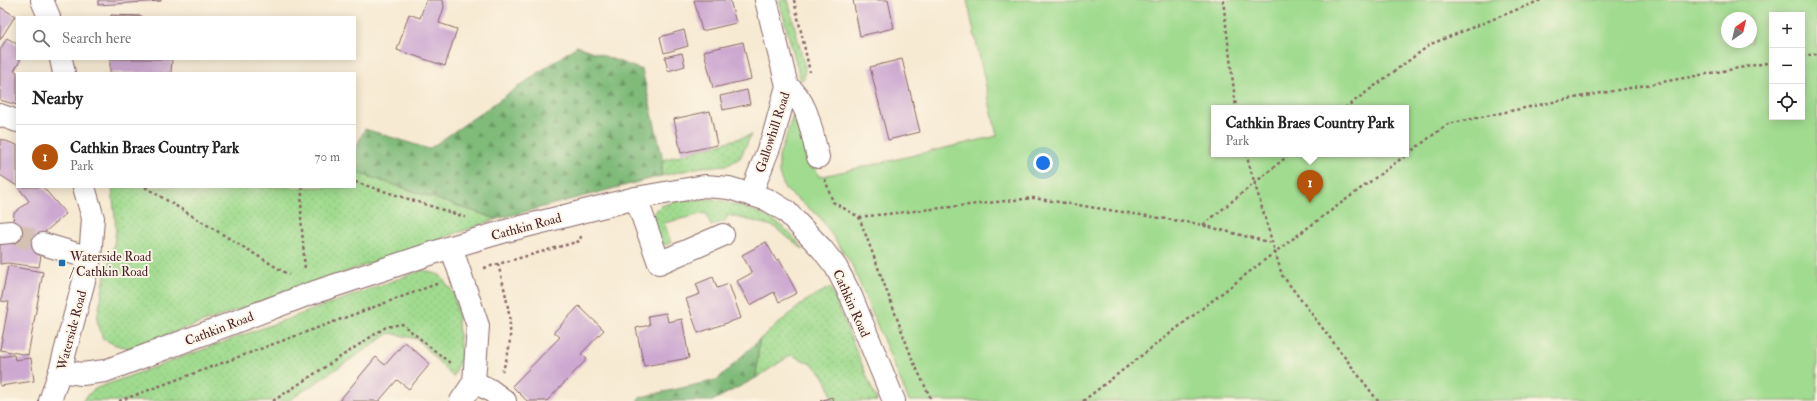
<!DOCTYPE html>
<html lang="en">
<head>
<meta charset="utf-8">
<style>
	body { margin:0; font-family:"IM FELL Double Pica",serif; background:#f6f6f6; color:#222 }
	.controls { position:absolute; right:12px; top:12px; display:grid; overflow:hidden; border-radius:0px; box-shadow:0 2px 10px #0003 }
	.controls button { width:36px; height:36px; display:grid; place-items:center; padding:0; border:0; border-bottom:1px solid #e0e0e0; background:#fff; color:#222; font:20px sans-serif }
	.compass { position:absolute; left:1721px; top:12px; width:36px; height:36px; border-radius:50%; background:#fff; box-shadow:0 2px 10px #0003; rotate:34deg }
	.you { position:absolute; left:1043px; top:163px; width:14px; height:14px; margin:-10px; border:3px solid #fff; border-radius:50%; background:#1a73e8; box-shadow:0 0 0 6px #1a73e833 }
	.badge { display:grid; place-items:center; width:26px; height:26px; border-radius:50%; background:#b45309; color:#fff; font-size:13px; font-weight:700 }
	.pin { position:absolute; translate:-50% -33px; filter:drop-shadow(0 1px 2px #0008) }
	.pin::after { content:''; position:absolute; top:21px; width:14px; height:12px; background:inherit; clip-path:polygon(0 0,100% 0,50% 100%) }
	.popup { position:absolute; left:1211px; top:105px; width:198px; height:52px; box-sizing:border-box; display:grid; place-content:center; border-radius:0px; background:#fff; filter:drop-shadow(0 1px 3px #0005); font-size:13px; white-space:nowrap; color:#767676 }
	.popup b { font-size:15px; color:#222 }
	.popup::after { content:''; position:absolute; left:50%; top:100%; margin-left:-8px; border:8px solid transparent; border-top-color:#fff }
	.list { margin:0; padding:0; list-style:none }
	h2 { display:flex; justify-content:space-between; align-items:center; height:52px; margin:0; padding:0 16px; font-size:17px }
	h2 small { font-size:13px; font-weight:400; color:#767676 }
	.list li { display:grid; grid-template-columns:26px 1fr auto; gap:12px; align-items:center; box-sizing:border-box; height:64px; padding:0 16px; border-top:1px solid #e0e0e0 }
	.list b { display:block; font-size:15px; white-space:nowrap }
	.list p { margin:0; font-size:13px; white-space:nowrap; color:#767676 }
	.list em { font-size:13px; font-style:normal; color:#767676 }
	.icon { flex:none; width:22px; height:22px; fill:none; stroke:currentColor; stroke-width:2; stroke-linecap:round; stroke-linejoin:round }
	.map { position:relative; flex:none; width:1817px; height:401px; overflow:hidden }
	.search { position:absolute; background:#fff; box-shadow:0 2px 10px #0003; left:16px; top:16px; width:340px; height:44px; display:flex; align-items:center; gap:10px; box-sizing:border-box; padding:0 14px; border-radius:0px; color:#767676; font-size:15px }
	.panel { position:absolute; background:#fff; box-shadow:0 2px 10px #0003; left:16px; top:72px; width:340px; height:116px; border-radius:0px }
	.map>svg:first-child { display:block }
</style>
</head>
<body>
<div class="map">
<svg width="1817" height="401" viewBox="0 0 1817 401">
	<defs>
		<pattern id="grass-dots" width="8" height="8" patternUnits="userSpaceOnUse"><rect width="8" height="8" fill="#a0db8f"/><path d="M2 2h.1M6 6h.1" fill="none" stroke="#8bbc7c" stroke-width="1.8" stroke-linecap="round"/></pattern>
		<pattern id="forest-firs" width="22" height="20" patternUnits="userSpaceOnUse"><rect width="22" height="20" fill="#80bb7a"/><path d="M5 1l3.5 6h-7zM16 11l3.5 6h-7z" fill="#6b9764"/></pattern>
	</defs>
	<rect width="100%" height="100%" fill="#fcf5e5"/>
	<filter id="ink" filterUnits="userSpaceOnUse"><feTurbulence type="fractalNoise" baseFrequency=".025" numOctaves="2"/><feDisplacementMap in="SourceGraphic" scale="8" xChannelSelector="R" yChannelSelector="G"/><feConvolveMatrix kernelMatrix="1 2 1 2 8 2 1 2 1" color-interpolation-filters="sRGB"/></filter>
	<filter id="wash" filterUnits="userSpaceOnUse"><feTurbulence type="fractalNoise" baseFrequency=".012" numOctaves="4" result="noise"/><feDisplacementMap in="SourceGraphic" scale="16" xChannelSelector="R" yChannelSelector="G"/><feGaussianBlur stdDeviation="0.9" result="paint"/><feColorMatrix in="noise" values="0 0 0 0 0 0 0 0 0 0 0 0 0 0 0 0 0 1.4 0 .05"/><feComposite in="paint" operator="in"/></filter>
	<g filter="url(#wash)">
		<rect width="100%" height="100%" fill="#f7ead3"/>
		<path fill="url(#grass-dots)" stroke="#757d5d" d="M 779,0 L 788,0 L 805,68 L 804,78 L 801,81 Z
			M 751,135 L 740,158 L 728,165 L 701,167 L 661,176 L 663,160 Z
			M 355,172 L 497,219 L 129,348 L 116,345 L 103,339 L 97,320 L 106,271 L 113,251 L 116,230 L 112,187 L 355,187 Z
			M 715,199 C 755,211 777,214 804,250 L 773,226 L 728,215 L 725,221 L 711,226 L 706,213 L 664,223 L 671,243 L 666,245 L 656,240 L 651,216 L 661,206 L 680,200 Z
			M 423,270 L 440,275 L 453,292 L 457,310 L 461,358 L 453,377 L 417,339 L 390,333 L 288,401 L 82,401 L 94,389 Z
			M 830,287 L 877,401 L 833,401 C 825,371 819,366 791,355 L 756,378 L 759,340 L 804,302 Z"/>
		<path fill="url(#forest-firs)" stroke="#656d52" d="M 577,46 L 642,70 L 663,160 L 661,176 L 497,219 L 355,172 L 355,149 L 365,129 L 429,149 Z
			M 759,340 L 756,378 L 712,401 L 637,401 L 641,397 L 717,380 Z"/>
		<path fill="#a0db8f" stroke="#757d5d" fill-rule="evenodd" d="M 967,0 L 1817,0 L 1817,401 L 909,401 L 852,265 L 820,217 L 785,189 L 779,174 L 779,157 L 793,116 L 819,177 L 997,136 ZM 1772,15 L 1802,15 L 1802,117 L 1772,117 ZM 1727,18 L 1751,18 L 1751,42 L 1727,42 ZM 1214,108 L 1406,108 L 1406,154 L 1214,154 Z"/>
		<g id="blocks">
			<path fill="#cda9d1" d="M 98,0 L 161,0 L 161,1 L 98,5 Z
				M 426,0 L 443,0 L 444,7 L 439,23 L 457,29 L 445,66 L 397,50 L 409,14 L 420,18 Z
				M 694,0 L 730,0 L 736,23 L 702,31 Z
				M 853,0 L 888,0 L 894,28 L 860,36 Z
				M 0,7 L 15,16 L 0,40 Z
				M 111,15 L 142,16 L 142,17 L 111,17 Z
				M 684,30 L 688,46 L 664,53 L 660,37 Z
				M 7,38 L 17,44 L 17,59 L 21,59 L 14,71 L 17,72 L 17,105 L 0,100 L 0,50 Z
				M 743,42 L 751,79 L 713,88 L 704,51 Z
				M 682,53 L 685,66 L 668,71 L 665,57 Z
				M 110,59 L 172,59 L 171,73 L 110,73 Z
				M 902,59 L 920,132 L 888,140 L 870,67 Z
				M 747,90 L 750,104 L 723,110 L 720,96 Z
				M 710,111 L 717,145 L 681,153 L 674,119 Z
				M 0,139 L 17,145 L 17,186 L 0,175 Z
				M 18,187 L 43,187 L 66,214 L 45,232 L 39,267 L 7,263 L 0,264 L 0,240 L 11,238 L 14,213 L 29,201 Z
				M 766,242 L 776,260 L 779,259 L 797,293 L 779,302 L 774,292 L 750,305 L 737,281 L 752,273 L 742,255 Z
				M 8,266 L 43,272 L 28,355 L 0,350 L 9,302 L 1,301 Z
				M 713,277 L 717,288 L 729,284 L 741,318 L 698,333 L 686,299 L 700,294 L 696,284 Z
				M 579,306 L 604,330 L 581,354 L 587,359 L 547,401 L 527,401 L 512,386 L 560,337 L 554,332 Z
				M 666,313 L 668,322 L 682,319 L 689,358 L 644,366 L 636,328 L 650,325 L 648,316 Z
				M 405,342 L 430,364 L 409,389 L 397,380 L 379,401 L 339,401 L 376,357 L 385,365 Z
				M 14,355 L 15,360 L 31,358 L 34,381 L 0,386 L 0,357 Z
				M 832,397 L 833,401 L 820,401 Z"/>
		</g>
	</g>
	<g filter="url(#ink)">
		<use href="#blocks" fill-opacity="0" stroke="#876666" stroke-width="1"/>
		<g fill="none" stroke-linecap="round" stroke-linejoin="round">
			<path stroke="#d4c1b1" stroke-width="22" stroke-dasharray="22 11" stroke-linecap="butt" d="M 11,232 L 43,244"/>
			<g stroke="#876666" stroke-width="24">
				<path id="minor" d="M 42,0 L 49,17
					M 61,59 L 64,73
					M 787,86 C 809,102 811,132 818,157
					M 751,194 L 773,137 L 787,86 L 766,0
					M 636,198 L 659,263 L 723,235
					M 0,233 L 11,232
					M 43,244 L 90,258
					M 451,247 L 478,326 L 474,382 L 461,401
					M 474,382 L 490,390 L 505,401
					M 50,401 L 60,371"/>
			</g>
			<g stroke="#876666" stroke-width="24">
				<path id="major" d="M 0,115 L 17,121
					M 84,187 L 93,218 L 90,258 L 60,371 L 82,374 L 105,371 L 309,294 L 451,247 L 506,231 L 636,198 L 705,186 L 729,188 L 768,200 L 786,211 L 822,249 L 836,267 L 851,296 L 894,401"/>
			</g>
			<path stroke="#876666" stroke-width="2.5" stroke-dasharray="3 3" stroke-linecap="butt" d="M 794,0 L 810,72
				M 1223,0 L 1236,108
				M 1802,56 L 1817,54
				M 1345,108 L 1431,44 L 1541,0
				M 1246,154 L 1282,275 L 1378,401
				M 825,179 L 833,202 L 859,217 L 913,361 L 932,401
				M 355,182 L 465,217
				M 145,187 L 289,275
				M 302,187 L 301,216 L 305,270
				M 859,217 L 1033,198 L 1198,224 L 1272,243
				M 1203,225 L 1290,154
				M 498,264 C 507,299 518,337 502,371
				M 484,268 L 580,241 L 581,236
				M 119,401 L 439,283
				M 273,401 L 386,327 L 402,324 L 450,363
				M 1083,401 L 1275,252 L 1448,124 L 1558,101 L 1772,62"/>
			<use href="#minor" stroke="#fff" stroke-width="22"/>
			<use href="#major" stroke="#fff" stroke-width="22"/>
		</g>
	</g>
	<rect fill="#1f6fb2" stroke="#fcf5e5" stroke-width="1.5" x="58" y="259" width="8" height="8" rx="2"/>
	<g text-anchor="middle" stroke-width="4" stroke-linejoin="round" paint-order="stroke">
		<g font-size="13" fill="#4a1f2b" stroke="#fcf5e5">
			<text transform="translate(772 132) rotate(-72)" y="5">Gallowhill Road</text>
			<text transform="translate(526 226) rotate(-15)" y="5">Cathkin Road</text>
			<text transform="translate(852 303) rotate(66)" y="5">Cathkin Road</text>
			<text transform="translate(219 328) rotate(-21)" y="5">Cathkin Road</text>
			<text transform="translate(71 330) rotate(-75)" y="5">Waterside Road</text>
		</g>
		<g font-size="13" fill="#4a1f2b" stroke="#fcf5e5" text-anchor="start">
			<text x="70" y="261">Waterside Road<tspan x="70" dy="15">/ Cathkin Road</tspan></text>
		</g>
	</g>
</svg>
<div class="controls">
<button>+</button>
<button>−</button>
<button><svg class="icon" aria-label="locate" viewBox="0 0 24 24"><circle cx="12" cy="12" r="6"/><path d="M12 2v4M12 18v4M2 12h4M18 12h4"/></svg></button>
</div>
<svg class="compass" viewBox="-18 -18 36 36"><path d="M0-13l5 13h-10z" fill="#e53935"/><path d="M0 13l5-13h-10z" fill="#767676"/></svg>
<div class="you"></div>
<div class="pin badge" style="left:1310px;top:203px">1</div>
<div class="popup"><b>Cathkin Braes Country Park</b>Park</div>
<div class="search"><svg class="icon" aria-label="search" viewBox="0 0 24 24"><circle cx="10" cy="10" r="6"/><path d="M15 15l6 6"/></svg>Search here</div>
<section class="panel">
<h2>Nearby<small></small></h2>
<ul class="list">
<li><span class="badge">1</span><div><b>Cathkin Braes Country Park</b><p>Park</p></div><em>70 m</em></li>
</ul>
</section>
</div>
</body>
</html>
